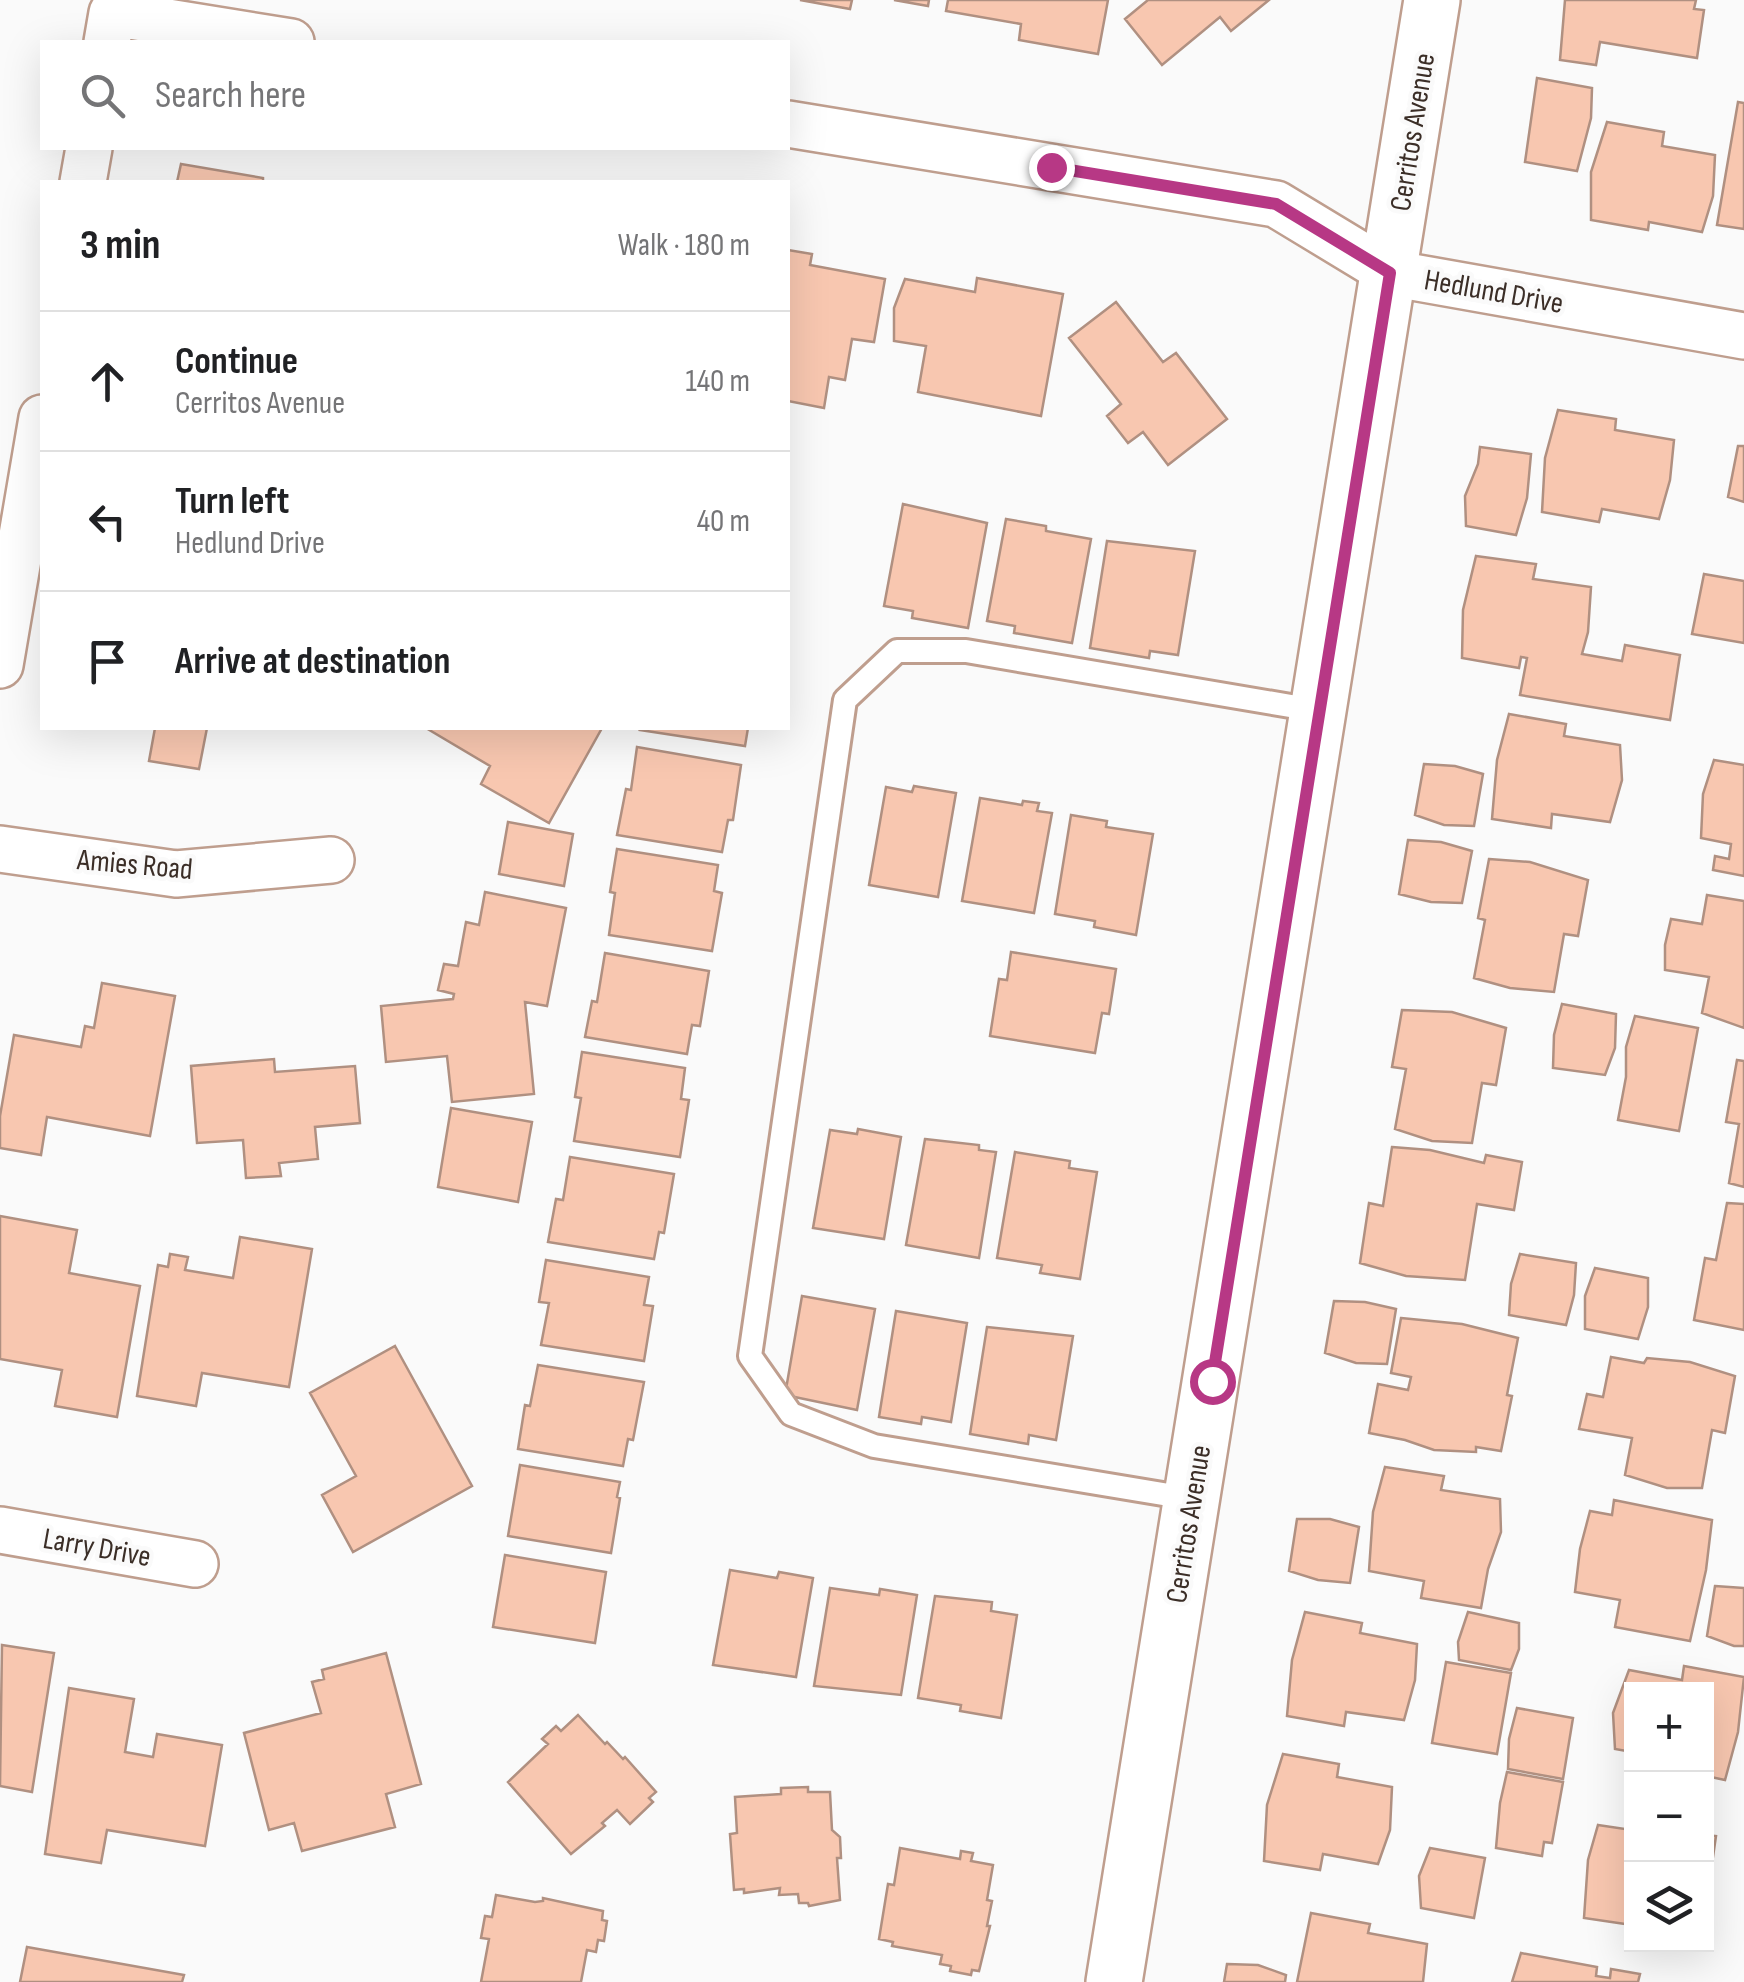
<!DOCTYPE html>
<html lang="en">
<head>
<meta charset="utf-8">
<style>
	body { margin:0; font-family:"Sofia Sans Condensed",sans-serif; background:#f2f2f2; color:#202124 }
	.controls { position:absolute; right:30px; bottom:30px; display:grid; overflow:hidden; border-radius:0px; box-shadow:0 10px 40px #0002 }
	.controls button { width:90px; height:90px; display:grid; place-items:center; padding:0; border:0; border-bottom:2px solid #e0e0e0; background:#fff; color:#202124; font:50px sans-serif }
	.stop { position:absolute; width:30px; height:30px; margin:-22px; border:8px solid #b73885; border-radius:50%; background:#fff }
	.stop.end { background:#b73885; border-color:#fff; box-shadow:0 2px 10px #0008 }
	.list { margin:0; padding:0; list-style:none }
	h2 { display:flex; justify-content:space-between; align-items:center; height:130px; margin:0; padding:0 40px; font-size:42px }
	h2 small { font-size:32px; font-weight:400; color:#757577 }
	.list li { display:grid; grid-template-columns:65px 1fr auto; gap:30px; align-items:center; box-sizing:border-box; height:140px; padding:0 40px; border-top:2px solid #e0e0e0 }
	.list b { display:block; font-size:38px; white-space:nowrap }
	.list p { margin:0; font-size:32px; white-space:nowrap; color:#757577 }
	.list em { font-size:32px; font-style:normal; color:#757577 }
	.icon { flex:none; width:55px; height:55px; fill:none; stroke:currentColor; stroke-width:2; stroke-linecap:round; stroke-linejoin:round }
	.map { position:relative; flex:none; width:1744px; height:1982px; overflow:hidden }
	.search { position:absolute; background:#fff; box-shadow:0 10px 40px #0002; left:40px; top:40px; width:750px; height:110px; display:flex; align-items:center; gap:25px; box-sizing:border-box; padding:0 35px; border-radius:0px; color:#757577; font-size:38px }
	.panel { position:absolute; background:#fff; box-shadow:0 10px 40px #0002; left:40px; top:180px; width:750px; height:550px; border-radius:0px }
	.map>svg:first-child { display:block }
</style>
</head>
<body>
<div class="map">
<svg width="1744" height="1982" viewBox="0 0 1744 1982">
	<rect width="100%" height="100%" fill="#fafafa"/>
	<path fill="#f8c7b0" stroke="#b09081" stroke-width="2.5" d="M 800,0 L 852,0 L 850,9 Z
		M 894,0 L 929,0 L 928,6 Z
		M 948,0 L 1108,0 L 1098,54 L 1019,40 L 1021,24 L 946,11 Z
		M 1148,0 L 1269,0 L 1231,31 L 1220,17 L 1162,65 L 1125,19 Z
		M 1565,0 L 1696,0 L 1694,9 L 1704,10 L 1697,58 L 1600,42 L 1596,65 L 1560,60 Z
		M 1537,78 L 1592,88 L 1591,118 L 1577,171 L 1525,162 Z
		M 1738,102 L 1744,103 L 1744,229 L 1717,225 Z
		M 1607,122 L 1664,132 L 1662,146 L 1715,155 L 1713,196 L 1702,232 L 1649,222 L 1648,230 L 1591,220 L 1591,172 Z
		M 181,164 L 263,178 L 263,182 L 177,182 Z
		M 788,250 L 812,254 L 810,265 L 885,279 L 874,342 L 852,339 L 845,380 L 829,377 L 824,408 L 788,401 Z
		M 977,278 L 1063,294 L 1041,416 L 918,392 L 926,346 L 894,341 L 894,308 L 905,279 L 975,292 Z
		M 1116,302 L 1163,362 L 1176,353 L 1227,419 L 1168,465 L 1143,432 L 1128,443 L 1107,416 L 1121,404 L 1069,338 Z
		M 1558,410 L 1616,419 L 1615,430 L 1674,440 L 1670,480 L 1659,519 L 1602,509 L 1599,522 L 1542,512 L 1545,458 Z
		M 1738,446 L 1744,446 L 1744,502 L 1728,497 Z
		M 1480,447 L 1531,454 L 1527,498 L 1516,535 L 1466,526 L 1465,496 L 1478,464 Z
		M 903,504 L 987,523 L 968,628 L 912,618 L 913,611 L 884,606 Z
		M 1006,519 L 1046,526 L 1046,531 L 1091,539 L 1072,643 L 1014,633 L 1015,626 L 987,621 Z
		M 1107,541 L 1195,551 L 1178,655 L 1150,651 L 1149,658 L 1090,648 Z
		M 1476,556 L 1536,564 L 1533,579 L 1591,587 L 1588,632 L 1582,654 L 1622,661 L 1625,645 L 1680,655 L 1670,720 L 1520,695 L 1527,658 L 1521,657 L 1519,668 L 1462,658 L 1463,610 Z
		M 1704,574 L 1744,581 L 1744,643 L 1692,634 Z
		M 1509,714 L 1566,724 L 1564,736 L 1620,745 L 1622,780 L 1610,822 L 1552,814 L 1551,828 L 1492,819 L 1497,760 Z
		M 155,728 L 207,728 L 199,769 L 149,761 Z
		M 426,728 L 602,728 L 549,823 L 481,784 L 490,766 Z
		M 641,728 L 748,728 L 745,746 L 640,730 Z
		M 637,747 L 741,765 L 733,820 L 728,820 L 722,852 L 617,835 L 626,789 L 631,790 Z
		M 1714,760 L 1744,765 L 1744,876 L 1713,870 L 1715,856 L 1729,859 L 1731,844 L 1701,838 L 1703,794 Z
		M 1424,764 L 1455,766 L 1483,774 L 1474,826 L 1444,825 L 1415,815 Z
		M 914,786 L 956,793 L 938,897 L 869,885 L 886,787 L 912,792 Z
		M 980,798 L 1022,805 L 1023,801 L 1039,803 L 1037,811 L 1052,813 L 1034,913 L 962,901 Z
		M 1071,815 L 1107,821 L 1106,827 L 1153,834 L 1136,935 L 1094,927 L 1095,921 L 1055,914 Z
		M 508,822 L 573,834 L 564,886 L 499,874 Z
		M 1408,840 L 1441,842 L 1472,851 L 1462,903 L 1431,902 L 1399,894 Z
		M 617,849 L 718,865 L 714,891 L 722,893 L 712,951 L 609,935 L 615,893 L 610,892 Z
		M 1489,859 L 1530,862 L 1588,880 L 1578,936 L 1564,934 L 1554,992 L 1510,988 L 1474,978 L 1485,920 L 1478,918 Z
		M 485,892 L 566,908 L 547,1006 L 525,1002 L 534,1094 L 452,1102 L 447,1056 L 386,1062 L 381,1006 L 453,999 L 454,994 L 438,990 L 444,964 L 458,966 L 466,922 L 479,925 Z
		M 1707,895 L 1744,901 L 1744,1028 L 1702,1013 L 1709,977 L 1665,970 L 1665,945 L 1671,919 L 1702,924 Z
		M 1011,952 L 1116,969 L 1109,1014 L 1102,1013 L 1095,1053 L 990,1036 L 999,979 L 1007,980 Z
		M 605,953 L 709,971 L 700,1026 L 692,1025 L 687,1054 L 585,1037 L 592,1001 L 597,1002 Z
		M 102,983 L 175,996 L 150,1136 L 47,1117 L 41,1155 L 0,1148 L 0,1116 L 14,1035 L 81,1047 L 85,1026 L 94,1028 Z
		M 1562,1004 L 1616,1014 L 1615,1048 L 1605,1075 L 1553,1068 L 1554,1035 Z
		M 1402,1010 L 1452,1012 L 1506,1028 L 1496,1085 L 1482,1083 L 1472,1143 L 1432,1141 L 1395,1129 L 1406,1069 L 1392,1067 Z
		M 1635,1016 L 1698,1028 L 1679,1131 L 1618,1120 L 1626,1077 L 1626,1047 Z
		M 582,1052 L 685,1068 L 681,1099 L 689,1100 L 680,1157 L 574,1141 L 581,1098 L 575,1097 Z
		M 274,1059 L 275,1072 L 355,1066 L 360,1123 L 315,1127 L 318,1159 L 279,1163 L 281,1176 L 246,1178 L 243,1140 L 197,1143 L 191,1066 Z
		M 1737,1060 L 1744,1061 L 1744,1187 L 1729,1183 L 1739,1124 L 1726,1122 Z
		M 451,1108 L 532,1122 L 518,1202 L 438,1187 Z
		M 858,1129 L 901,1137 L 884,1239 L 813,1228 L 830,1130 L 857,1134 Z
		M 925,1139 L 979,1145 L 979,1150 L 996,1152 L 979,1258 L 906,1245 Z
		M 1392,1147 L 1430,1150 L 1484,1163 L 1486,1155 L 1522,1162 L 1514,1210 L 1477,1204 L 1465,1280 L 1406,1276 L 1360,1263 L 1369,1203 L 1383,1206 Z
		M 1015,1152 L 1070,1161 L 1069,1168 L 1097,1172 L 1080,1279 L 1040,1273 L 1042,1265 L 997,1258 Z
		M 570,1157 L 674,1174 L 664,1233 L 659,1232 L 654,1259 L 548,1242 L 556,1199 L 563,1200 Z
		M 1727,1203 L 1744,1204 L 1744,1330 L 1694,1320 L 1705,1258 L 1716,1260 Z
		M 0,1216 L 77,1230 L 69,1273 L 140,1286 L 117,1417 L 55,1406 L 62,1370 L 0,1359 Z
		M 240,1237 L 312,1249 L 289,1387 L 202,1373 L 196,1406 L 137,1396 L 158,1265 L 168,1267 L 170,1254 L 188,1257 L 185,1270 L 233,1278 Z
		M 1520,1254 L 1576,1263 L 1574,1295 L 1566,1325 L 1509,1315 L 1511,1284 Z
		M 546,1260 L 649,1277 L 644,1305 L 653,1306 L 644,1361 L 541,1345 L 549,1303 L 539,1302 Z
		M 1595,1268 L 1648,1278 L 1648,1307 L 1638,1339 L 1585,1329 L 1585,1296 Z
		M 802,1296 L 875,1309 L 857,1410 L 785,1395 Z
		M 1334,1301 L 1365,1302 L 1396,1309 L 1387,1364 L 1356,1363 L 1325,1353 Z
		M 896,1311 L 967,1323 L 951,1422 L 922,1417 L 921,1424 L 879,1417 Z
		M 1401,1318 L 1462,1324 L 1518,1338 L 1507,1395 L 1512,1396 L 1501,1451 L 1476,1447 L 1476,1452 L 1434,1450 L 1405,1440 L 1369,1433 L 1378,1384 L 1408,1390 L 1411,1377 L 1391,1373 Z
		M 987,1327 L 1073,1336 L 1056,1440 L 1029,1435 L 1028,1444 L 970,1434 Z
		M 395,1346 L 472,1486 L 353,1552 L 322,1495 L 356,1476 L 310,1393 Z
		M 1611,1357 L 1644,1363 L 1647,1358 L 1690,1362 L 1735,1376 L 1725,1433 L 1712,1430 L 1702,1488 L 1667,1488 L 1625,1475 L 1632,1438 L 1579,1429 L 1587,1394 L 1603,1397 Z
		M 538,1365 L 644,1382 L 633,1440 L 628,1439 L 623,1466 L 518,1449 L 525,1405 L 530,1406 Z
		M 520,1465 L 620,1482 L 617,1497 L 620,1498 L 611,1553 L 508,1536 Z
		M 1385,1467 L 1444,1476 L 1441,1490 L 1500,1499 L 1501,1532 L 1488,1569 L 1481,1608 L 1421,1598 L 1424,1581 L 1369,1571 L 1373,1512 Z
		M 1614,1500 L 1712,1520 L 1706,1570 L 1690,1641 L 1615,1627 L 1620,1600 L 1575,1592 L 1580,1549 L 1590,1511 L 1612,1515 Z
		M 1297,1519 L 1330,1519 L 1359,1527 L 1350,1583 L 1318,1580 L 1289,1571 Z
		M 505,1555 L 606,1572 L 595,1643 L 493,1627 Z
		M 730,1570 L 777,1578 L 779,1572 L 813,1578 L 796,1677 L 713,1665 Z
		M 1715,1586 L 1744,1588 L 1744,1646 L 1734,1646 L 1707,1636 Z
		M 830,1588 L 879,1595 L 880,1589 L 917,1595 L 901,1695 L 814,1686 Z
		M 935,1596 L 992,1602 L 991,1611 L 1017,1615 L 1001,1718 L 960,1711 L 961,1705 L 918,1698 Z
		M 1305,1612 L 1362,1623 L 1360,1633 L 1417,1644 L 1415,1680 L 1404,1720 L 1346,1712 L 1344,1726 L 1287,1716 L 1292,1660 Z
		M 1468,1612 L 1519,1623 L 1519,1649 L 1511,1670 L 1459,1660 L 1458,1642 Z
		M 2,1645 L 54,1653 L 32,1792 L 0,1786 Z
		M 386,1653 L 421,1784 L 386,1794 L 395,1827 L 302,1851 L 294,1823 L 269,1830 L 244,1733 L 321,1713 L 312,1682 L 324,1679 L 322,1670 Z
		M 1446,1662 L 1511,1673 L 1497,1754 L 1432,1743 Z
		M 1684,1666 L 1744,1677 L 1738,1732 L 1725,1780 L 1706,1776 L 1706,1690 L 1632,1690 L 1632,1752 L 1615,1749 L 1613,1713 L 1629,1670 L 1682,1680 Z
		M 69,1688 L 134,1699 L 125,1752 L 153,1757 L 157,1734 L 222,1745 L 205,1846 L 107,1830 L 101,1863 L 45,1854 Z
		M 1517,1708 L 1573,1718 L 1563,1779 L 1508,1769 L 1509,1739 Z
		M 578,1715 L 605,1744 L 607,1742 L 623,1759 L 625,1757 L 656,1792 L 649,1798 L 653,1802 L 630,1824 L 617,1810 L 602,1823 L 605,1826 L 571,1854 L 508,1782 L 548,1744 L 542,1739 L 556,1726 L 561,1731 Z
		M 1283,1754 L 1339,1764 L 1337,1777 L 1392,1787 L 1390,1830 L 1378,1864 L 1323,1854 L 1320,1870 L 1264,1861 L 1267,1805 Z
		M 1507,1772 L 1563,1782 L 1552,1843 L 1544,1842 L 1542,1856 L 1496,1848 L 1500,1803 Z
		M 808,1787 L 808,1792 L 830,1792 L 832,1830 L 840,1837 L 841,1858 L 837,1858 L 840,1900 L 809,1906 L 808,1903 L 799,1903 L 798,1894 L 779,1895 L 780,1888 L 744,1893 L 744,1889 L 734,1890 L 730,1834 L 737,1833 L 735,1797 L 781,1794 L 781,1788 Z
		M 1598,1825 L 1632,1830 L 1632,1925 L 1584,1918 L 1588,1860 Z
		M 1706,1835 L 1716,1836 L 1706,1905 Z
		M 900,1848 L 960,1859 L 961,1851 L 973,1853 L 971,1861 L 993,1865 L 987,1900 L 992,1901 L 987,1926 L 990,1926 L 979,1971 L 972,1970 L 971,1975 L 950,1971 L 951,1966 L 940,1964 L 942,1955 L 892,1946 L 893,1942 L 879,1939 L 888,1884 L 894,1885 Z
		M 1430,1848 L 1485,1858 L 1474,1918 L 1421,1908 L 1419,1876 Z
		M 496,1895 L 535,1902 L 543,1901 L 543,1898 L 603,1911 L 602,1920 L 607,1921 L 604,1941 L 598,1940 L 596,1952 L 587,1950 L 581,1982 L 481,1982 L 489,1939 L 481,1938 L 485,1916 L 492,1917 Z
		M 1311,1913 L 1370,1924 L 1368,1933 L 1427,1944 L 1423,1982 L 1297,1982 Z
		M 27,1947 L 184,1975 L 182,1982 L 20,1982 Z
		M 1521,1953 L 1597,1967 L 1596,1976 L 1610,1978 L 1611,1969 L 1640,1974 L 1638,1982 L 1512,1982 Z
		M 1227,1964 L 1258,1965 L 1286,1975 L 1285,1982 L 1224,1982 Z"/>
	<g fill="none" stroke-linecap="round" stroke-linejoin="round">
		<g stroke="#bf9e8e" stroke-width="28">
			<path id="lane" d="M 1193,1499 L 874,1446 L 791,1414 L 750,1356 L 845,700 L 897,651 L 966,651 L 1320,711"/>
		</g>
		<g stroke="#bf9e8e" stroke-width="50">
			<path id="street" d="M 107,42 L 112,13 L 291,42
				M 788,124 L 1276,204 L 1390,273 L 1744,336
				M 83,182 L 89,148
				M 0,665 L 42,418
				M 0,849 L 176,874 L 331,860
				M 0,1530 L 195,1564"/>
		</g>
		<g stroke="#bf9e8e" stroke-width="60">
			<path id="secondary" d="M 1114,1982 L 1432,0"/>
		</g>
		<use href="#lane" stroke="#fff" stroke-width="22"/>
		<use href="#street" stroke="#fff" stroke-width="45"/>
		<use href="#secondary" stroke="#fff" stroke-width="55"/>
	</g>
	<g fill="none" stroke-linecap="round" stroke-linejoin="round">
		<path stroke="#b73885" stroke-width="12" d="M 1051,167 L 1276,204 L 1390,273 L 1212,1381"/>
	</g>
	<g text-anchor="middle" stroke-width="9" stroke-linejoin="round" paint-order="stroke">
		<g font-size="30" fill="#3b2e27" stroke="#fafafa">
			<text transform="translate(1412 132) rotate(-81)" y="10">Cerritos Avenue</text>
			<text transform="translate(1494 291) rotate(10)" y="10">Hedlund Drive</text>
			<text transform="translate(135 864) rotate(5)" y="10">Amies Road</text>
			<text transform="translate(1188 1524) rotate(-81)" y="10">Cerritos Avenue</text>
			<text transform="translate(97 1547) rotate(10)" y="10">Larry Drive</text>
		</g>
	</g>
</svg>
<div class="controls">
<button>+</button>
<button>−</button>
<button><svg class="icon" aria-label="layers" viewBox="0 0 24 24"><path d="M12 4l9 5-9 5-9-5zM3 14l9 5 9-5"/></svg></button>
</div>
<div class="stop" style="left:1212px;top:1381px"></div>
<div class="stop end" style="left:1051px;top:167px"></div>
<div class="search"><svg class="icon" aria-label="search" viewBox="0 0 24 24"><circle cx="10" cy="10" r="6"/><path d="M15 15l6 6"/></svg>Search here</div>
<section class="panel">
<h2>3 min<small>Walk · 180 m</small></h2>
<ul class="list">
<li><svg class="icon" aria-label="ahead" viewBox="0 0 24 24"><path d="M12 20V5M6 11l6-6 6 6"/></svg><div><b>Continue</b><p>Cerritos Avenue</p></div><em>140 m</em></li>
<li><svg class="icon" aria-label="left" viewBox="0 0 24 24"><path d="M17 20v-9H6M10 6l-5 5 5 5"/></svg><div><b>Turn left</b><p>Hedlund Drive</p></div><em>40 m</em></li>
<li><svg class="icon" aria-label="arrive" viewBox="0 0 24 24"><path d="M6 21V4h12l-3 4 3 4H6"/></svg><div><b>Arrive at destination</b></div></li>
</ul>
</section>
</div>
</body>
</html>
